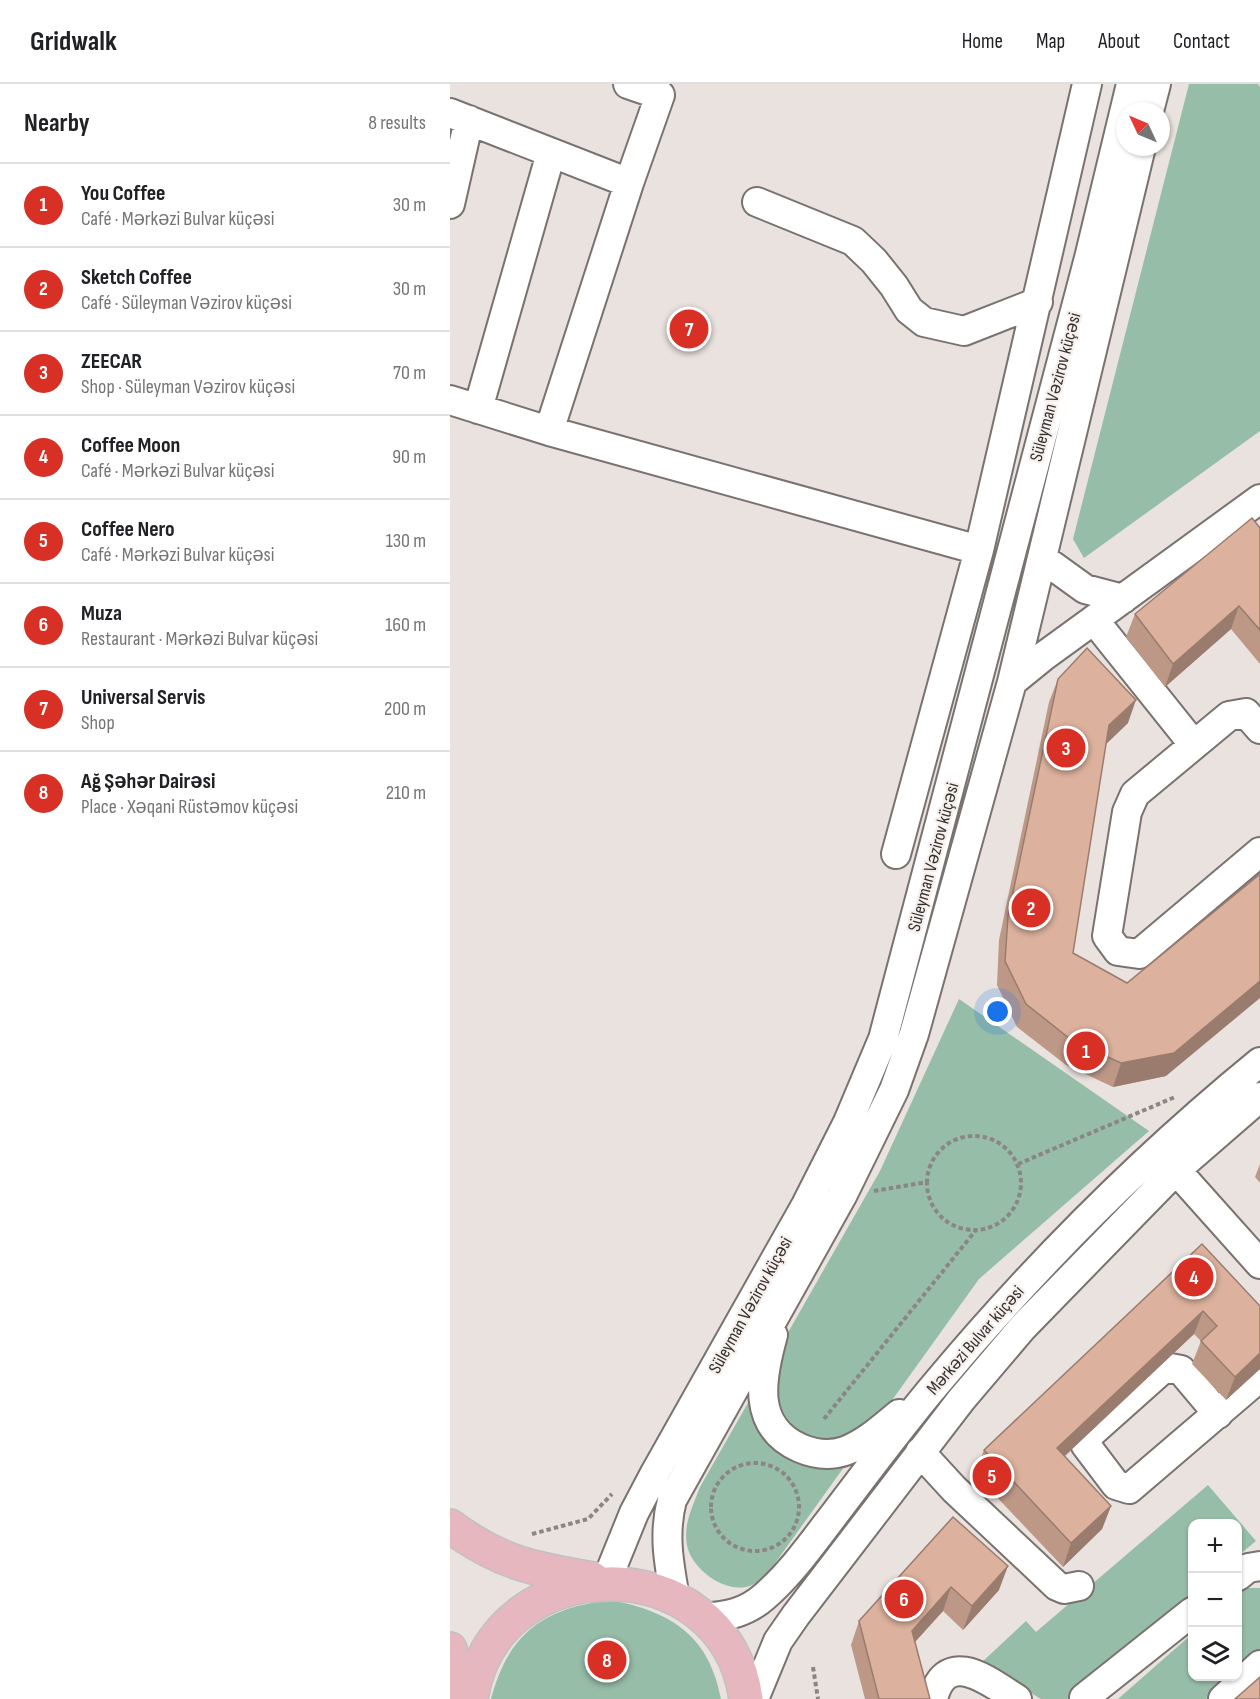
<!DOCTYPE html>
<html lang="en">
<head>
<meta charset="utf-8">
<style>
	body { margin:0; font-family:"Sofia Sans Condensed",sans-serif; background:#f2f2f2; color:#202124 }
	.controls { position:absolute; right:18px; bottom:18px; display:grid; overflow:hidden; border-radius:12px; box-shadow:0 2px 4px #0004 }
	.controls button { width:54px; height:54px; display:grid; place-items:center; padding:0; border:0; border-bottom:2px solid #e0e0e0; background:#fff; color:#202124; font:30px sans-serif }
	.compass { position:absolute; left:666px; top:18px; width:54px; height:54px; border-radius:50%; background:#fff; box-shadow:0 2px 4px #0004; rotate:314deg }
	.you { position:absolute; left:548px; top:928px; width:21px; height:21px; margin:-15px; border:4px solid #fff; border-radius:50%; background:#1a73e8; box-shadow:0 0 0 9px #1a73e833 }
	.badge { display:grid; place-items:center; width:39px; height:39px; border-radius:50%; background:#d93025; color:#fff; font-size:20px; font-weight:700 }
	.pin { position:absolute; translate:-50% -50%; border:3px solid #fff; box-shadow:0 2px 6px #0006 }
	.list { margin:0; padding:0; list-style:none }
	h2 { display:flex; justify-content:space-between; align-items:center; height:78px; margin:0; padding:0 24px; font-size:26px }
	h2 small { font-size:20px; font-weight:400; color:#757577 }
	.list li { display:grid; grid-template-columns:39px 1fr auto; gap:18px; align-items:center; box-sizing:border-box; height:84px; padding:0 24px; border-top:2px solid #e0e0e0 }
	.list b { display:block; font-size:22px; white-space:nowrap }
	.list p { margin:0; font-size:20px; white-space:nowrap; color:#757577 }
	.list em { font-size:20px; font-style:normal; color:#757577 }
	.icon { flex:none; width:33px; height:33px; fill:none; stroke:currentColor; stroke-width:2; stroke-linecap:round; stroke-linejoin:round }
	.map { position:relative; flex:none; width:810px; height:1615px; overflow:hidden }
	header { display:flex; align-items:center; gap:36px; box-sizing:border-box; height:84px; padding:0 30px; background:#fff; border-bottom:2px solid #e0e0e0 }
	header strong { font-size:28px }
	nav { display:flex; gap:33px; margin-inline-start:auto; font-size:21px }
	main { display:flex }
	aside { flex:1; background:#fff }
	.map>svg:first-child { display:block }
</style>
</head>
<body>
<header>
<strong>Gridwalk</strong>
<nav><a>Home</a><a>Map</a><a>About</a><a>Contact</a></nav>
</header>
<main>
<aside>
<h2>Nearby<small>8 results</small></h2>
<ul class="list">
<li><span class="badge">1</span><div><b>You Coffee</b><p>Café · Mərkəzi Bulvar küçəsi</p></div><em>30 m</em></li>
<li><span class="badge">2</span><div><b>Sketch Coffee</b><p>Café · Süleyman Vəzirov küçəsi</p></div><em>30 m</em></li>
<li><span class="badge">3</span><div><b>ZEECAR</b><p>Shop · Süleyman Vəzirov küçəsi</p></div><em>70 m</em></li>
<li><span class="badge">4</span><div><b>Coffee Moon</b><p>Café · Mərkəzi Bulvar küçəsi</p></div><em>90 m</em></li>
<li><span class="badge">5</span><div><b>Coffee Nero</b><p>Café · Mərkəzi Bulvar küçəsi</p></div><em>130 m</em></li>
<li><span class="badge">6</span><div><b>Muza</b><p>Restaurant · Mərkəzi Bulvar küçəsi</p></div><em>160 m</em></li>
<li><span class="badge">7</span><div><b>Universal Servis</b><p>Shop</p></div><em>200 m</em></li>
<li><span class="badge">8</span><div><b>Ağ Şəhər Dairəsi</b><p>Place · Xəqani Rüstəmov küçəsi</p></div><em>210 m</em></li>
</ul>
</aside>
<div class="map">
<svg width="810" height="1615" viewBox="0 0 810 1615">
	<rect width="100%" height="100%" fill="#e9e2de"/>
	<path fill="#96bda7" d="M 739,0 L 808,0 L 810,3 L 810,347 L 634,474 L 623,455 Z
		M 509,915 L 699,1047 L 529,1195 L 323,1482 C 317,1488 309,1498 302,1501 C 277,1512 241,1485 237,1461 C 233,1440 243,1422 250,1403 L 430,1087 Z
		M 758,1401 L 806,1457 L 788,1472 L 788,1440 L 742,1440 L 742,1510 L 617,1615 L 591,1615 L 531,1579 L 576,1537 L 586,1548 Z
		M 795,1504 L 810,1504 L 810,1570 L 788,1589 L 788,1510 Z
		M 161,1516 C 221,1528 259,1551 271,1615 L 41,1615 C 59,1548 94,1524 161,1516 Z
		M 742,1550 L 742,1592 L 783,1593 L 756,1615 L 668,1615 Z"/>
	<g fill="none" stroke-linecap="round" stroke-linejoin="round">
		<g stroke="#79726f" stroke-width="32">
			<path id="minor" d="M 178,0 L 210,11 L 179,99 L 99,347 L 529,466
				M 699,27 L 706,0
				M 0,29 L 179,99
				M 307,118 L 403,157 L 424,177 L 444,202 L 459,226 L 474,238 L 514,247 L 588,218
				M 0,120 L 19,36
				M 0,316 L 99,347
				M 28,325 L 101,69
				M 592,474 L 635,505 L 673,515
				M 644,536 L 744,661
				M 562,598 L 594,572 L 810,415
				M 810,645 L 796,629 L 779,632 L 685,710 L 677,728 L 657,852 L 668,867 L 689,870 L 810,768
				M 446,770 L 529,466 L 637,0
				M 726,1086 L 810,1180
				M 323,1251 C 311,1294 301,1342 350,1364 C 364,1370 380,1372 395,1367 C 416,1359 432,1344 449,1330
				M 768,1330 L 731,1286 L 715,1283 L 641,1349 L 635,1360 L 666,1401 L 679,1405 L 810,1293
				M 470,1368 L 504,1405 L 607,1502 L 614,1505 L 629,1502
				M 788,1492 L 798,1484 L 810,1482
				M 156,1498 L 184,1429 L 205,1389 L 356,1121 L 398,1038 L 433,955 L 639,174 L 681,0
				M 225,1514 C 219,1480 213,1450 222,1416 L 392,1112 L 444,1006 L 464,950 L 562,598 L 691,63
				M 253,1534 C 278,1532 296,1529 315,1512 C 339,1491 358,1465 377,1440 C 413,1393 448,1345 486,1300 C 584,1183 691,1075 810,978
				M 634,1614 L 742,1528
				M 304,1615 L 328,1557 L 346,1531 L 511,1316 L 573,1243 L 726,1086 L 810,1013
				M 483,1615 C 496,1562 540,1598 567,1615
				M 773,1615 L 810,1581"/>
		</g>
		<g stroke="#c2c1c1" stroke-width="36">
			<path id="major" d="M 0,1442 C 50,1479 83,1485 143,1495
				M 0,1565 L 11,1615
				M 21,1615 C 44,1462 275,1461 296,1615"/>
		</g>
		<path stroke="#8b8684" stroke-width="4" stroke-dasharray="4.5 3" stroke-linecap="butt" d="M477 1099a47 47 0 1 1 94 0a47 47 0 1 1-94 0Z
			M 568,1080 L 725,1013
			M 424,1107 L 477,1098
			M 374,1335 L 526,1146
			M261 1423a44 44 0 1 1 88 0a44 44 0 1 1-88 0Z
			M 82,1450 L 138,1435 L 162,1410
			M 363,1583 L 368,1615"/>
		<use href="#minor" stroke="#fff" stroke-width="28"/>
		<use href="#major" stroke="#e6b7bf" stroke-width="33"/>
	</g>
	<path fill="#bd9887" d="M 810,444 L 810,580 L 781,545 L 715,603 L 676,553 L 685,530 Z
		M 608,595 L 678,639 L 656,660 L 623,869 L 716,992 L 663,1003 L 616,981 L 567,943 L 547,901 L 549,856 L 599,618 Z
		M 810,1080 L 810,1099 L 805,1093 Z
		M 752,1160 L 810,1285 L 776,1316 L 742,1280 L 751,1257 L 744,1250 L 614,1372 L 661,1422 L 652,1445 L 613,1483 L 525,1390 L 534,1366 Z
		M 503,1433 L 549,1506 L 513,1546 L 493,1527 L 465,1558 L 480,1615 L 415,1615 L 401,1561 L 409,1537 Z"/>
	<path fill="#9a7c6e" d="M 789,522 L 781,545 L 715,603 L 723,580 Z
		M 686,616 L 678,639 L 651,665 L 659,641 Z
		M 810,897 L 810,914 L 716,992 L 663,1003 L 671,979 Z
		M 753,1227 L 744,1250 L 598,1388 L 607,1364 Z
		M 810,1269 L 810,1285 L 776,1316 L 785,1293 Z
		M 661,1422 L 652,1445 L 613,1483 L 621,1459 Z
		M 558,1482 L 549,1506 L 513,1546 L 522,1522 Z
		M 501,1503 L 493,1527 L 454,1570 L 462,1547 Z"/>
	<path fill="#dcb19d" stroke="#9a7c6e" stroke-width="1.5" d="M 802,434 L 810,444 L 810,546 L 789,522 L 723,580 L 685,530 Z
		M 637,564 L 686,616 L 659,641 L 623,869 L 677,899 L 810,790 L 810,897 L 724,969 L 671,979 L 624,958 L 576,920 L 555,877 L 558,832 L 608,595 Z
		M 752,1160 L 810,1222 L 810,1269 L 785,1293 L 751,1257 L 767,1242 L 753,1227 L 607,1364 L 661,1422 L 621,1459 L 534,1366 Z
		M 503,1433 L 558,1482 L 522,1522 L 501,1503 L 462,1547 L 480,1615 L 429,1615 L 409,1537 Z
		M 810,1593 L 810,1615 L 785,1615 Z"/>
	<g text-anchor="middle" stroke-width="4.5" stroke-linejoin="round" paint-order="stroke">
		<g font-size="18" fill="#33302f" stroke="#f7efeb">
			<text transform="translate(605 303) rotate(-75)" y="6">Süleyman Vəzirov küçəsi</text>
			<text transform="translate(483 773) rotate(-75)" y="6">Süleyman Vəzirov küçəsi</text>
			<text transform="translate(300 1221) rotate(-61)" y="6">Süleyman Vəzirov küçəsi</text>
			<text transform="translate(525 1256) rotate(-49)" y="6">Mərkəzi Bulvar küçəsi</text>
		</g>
	</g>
</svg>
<div class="controls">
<button>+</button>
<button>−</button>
<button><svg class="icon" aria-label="layers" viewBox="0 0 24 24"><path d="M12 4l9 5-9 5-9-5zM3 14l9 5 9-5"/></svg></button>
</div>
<svg class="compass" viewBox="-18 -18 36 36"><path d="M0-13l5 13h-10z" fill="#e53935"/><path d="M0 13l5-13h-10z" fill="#757577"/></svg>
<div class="you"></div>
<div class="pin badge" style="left:636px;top:967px">1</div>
<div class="pin badge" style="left:581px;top:824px">2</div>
<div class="pin badge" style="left:616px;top:664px">3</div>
<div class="pin badge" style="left:744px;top:1193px">4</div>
<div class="pin badge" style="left:542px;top:1392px">5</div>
<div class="pin badge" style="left:454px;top:1515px">6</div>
<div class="pin badge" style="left:239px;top:245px">7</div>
<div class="pin badge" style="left:157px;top:1576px">8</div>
</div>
</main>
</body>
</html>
